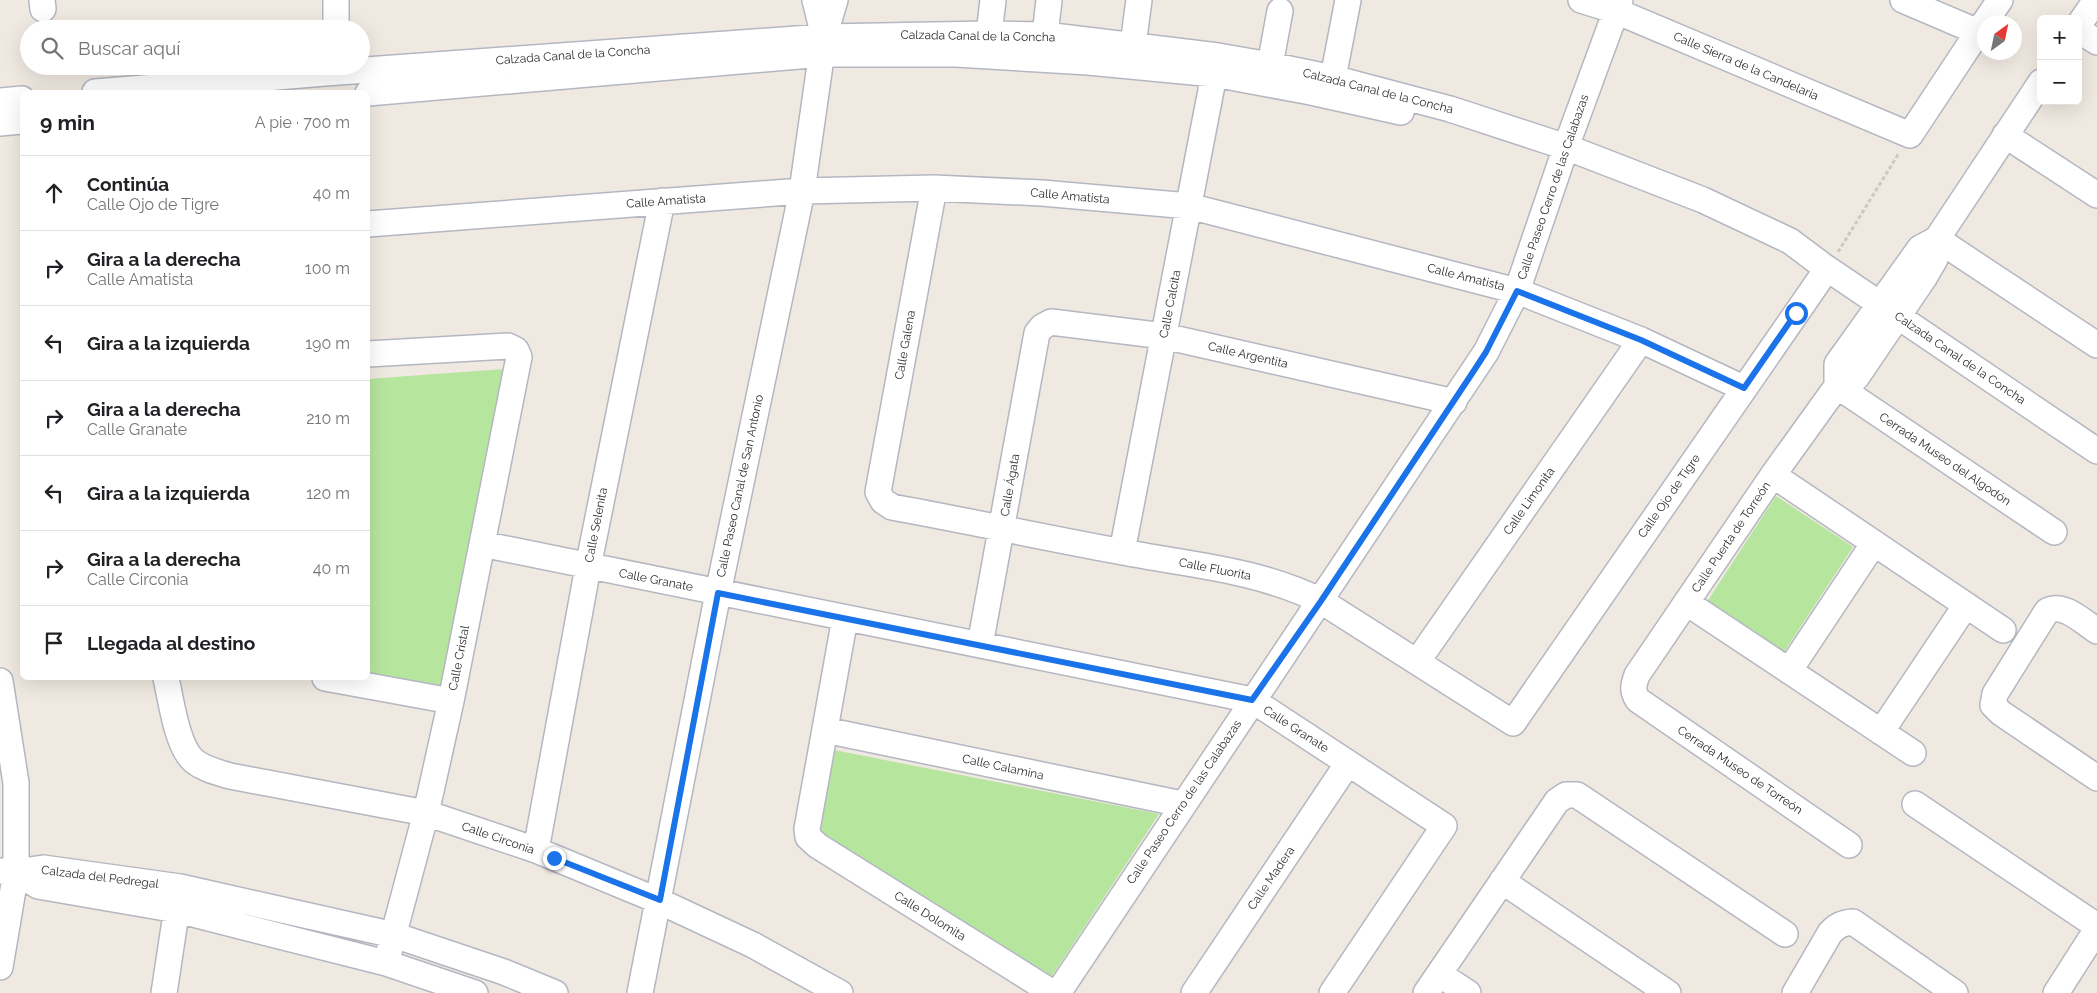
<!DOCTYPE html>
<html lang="es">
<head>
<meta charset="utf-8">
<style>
	body { margin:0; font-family:Raleway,sans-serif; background:#f2f2f2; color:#202124 }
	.controls { position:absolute; right:15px; top:15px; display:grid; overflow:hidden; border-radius:8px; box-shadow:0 5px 20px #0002 }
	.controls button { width:45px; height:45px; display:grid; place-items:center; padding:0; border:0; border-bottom:1px solid #e0e0e0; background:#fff; color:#202124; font:25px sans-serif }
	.compass { position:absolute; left:1977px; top:15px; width:45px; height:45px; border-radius:50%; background:#fff; box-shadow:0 5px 20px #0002; rotate:33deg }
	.stop { position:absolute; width:15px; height:15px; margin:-11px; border:4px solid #1a73e8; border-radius:50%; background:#fff }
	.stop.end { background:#1a73e8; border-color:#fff; box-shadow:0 1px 5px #0008 }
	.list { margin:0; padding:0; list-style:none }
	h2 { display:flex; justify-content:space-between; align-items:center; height:65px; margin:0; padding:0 20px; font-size:21px }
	h2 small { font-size:16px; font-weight:400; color:#757577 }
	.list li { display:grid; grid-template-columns:32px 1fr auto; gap:15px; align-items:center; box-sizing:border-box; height:75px; padding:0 20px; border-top:1px solid #e0e0e0 }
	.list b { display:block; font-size:19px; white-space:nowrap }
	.list p { margin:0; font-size:16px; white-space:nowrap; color:#757577 }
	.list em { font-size:16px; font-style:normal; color:#757577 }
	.icon { flex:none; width:28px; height:28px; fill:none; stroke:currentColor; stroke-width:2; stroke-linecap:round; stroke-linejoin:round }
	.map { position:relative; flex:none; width:2097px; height:993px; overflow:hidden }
	.search { position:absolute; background:#fff; box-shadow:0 5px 20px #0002; left:20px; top:20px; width:350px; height:55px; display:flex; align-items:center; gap:12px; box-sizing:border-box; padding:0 18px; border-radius:28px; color:#757577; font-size:19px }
	.panel { position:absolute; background:#fff; box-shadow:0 5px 20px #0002; left:20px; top:90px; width:350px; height:590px; border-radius:8px }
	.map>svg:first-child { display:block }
</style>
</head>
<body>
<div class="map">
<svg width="2097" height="993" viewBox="0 0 2097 993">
	<rect width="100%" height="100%" fill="#efe9e1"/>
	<path fill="#b6e59e" d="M 504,369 L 440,692 L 368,672 L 368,379 Z
		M 1776,496 L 1853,547 L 1784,652 L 1707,602 Z
		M 834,750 L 1159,814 L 1052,976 L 818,832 Z"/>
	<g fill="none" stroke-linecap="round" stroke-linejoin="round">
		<g stroke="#b4b7c1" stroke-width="28">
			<path id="minor" d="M 42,0 L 43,9
				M 336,0 L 336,29
				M 815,0 L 824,37
				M 1581,0 L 1616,11 L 1910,135 L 1984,23
				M 1903,0 L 1978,32
				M 1985,22 L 2000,0
				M 2078,26 L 2096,0
				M 2078,30 L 2097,42
				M 989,34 L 993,0
				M 1045,35 L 1049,0
				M 1133,45 L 1139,0
				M 1270,65 L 1280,11
				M 1333,78 L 1348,0
				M 95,92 L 325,73 L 824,37 L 989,34 L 1045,35 L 1218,56 L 1270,65 L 1333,78 L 1450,109 L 1566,147 L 1703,200 L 1790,241 L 1822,265 L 2097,451
				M 368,93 L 822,54 L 956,54 L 1088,62 L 1214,74 L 1311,92 L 1401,112
				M 0,101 L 22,99
				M 0,123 L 22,121
				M 2005,135 L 2097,195
				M 934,188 L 878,492 L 883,501 L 892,507 C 969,521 1046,538 1123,552 C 1190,565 1259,570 1321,601 L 1513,723 L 1827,269
				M 368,224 L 802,191 L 934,188 L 1042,193 L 1189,206 L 1517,291 L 1641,340 L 1743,388
				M 1937,239 L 2097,345
				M 368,354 L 508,346 L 516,350 L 519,357 L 451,701 L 426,813 L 386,963
				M 1837,386 L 2054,532
				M 1837,386 L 1837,364 L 1920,248 L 1937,239
				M 1773,475 L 2003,630
				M 482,544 L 1252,700 L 1444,826 L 1332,993
				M 1122,552 L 1217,59
				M 1687,603 L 1913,753
				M 845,618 L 807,829 L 808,837 L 818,846 L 1053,993
				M 2097,631 C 2083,622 2064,602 2047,611 L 1995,694 L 1993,705 L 2001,713 L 2097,778
				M 980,645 L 1037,333 L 1042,327 L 1051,322 L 1164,336 L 1454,402
				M 1417,662 L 1641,340
				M 1789,671 L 1874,543
				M 166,678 C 171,700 177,747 194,761 C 205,770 218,772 230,776 L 426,813 L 536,850 L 659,901 L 753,945 L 840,993
				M 325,678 L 451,701
				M 0,681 L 16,783 L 16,872 L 0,967
				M 825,730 L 1182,804
				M 1881,732 L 1966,605
				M 1915,804 L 2097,926
				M 1849,845 L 1638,700 C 1632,691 1633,686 1637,675 L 1773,475 L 1837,386 L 1856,378 L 1924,278 L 1935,259 L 1937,239 L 2041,82
				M 536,850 L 588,567 L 662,201
				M 0,871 L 16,872 L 43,868 L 180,887 L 394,935 L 504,972 L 555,993
				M 16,872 L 38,886 L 177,910 L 386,963 L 475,993
				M 1502,881 L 1668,993
				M 1439,974 L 1468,993
				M 164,993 L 179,894
				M 640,993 L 718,593 L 802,191 L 824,37 L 835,0
				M 1058,993 L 1486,352 L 1517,291 L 1566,147 L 1620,0
				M 1194,993 L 1348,763
				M 1426,993 L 1557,801 L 1566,795 L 1577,795 L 1785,934
				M 1795,993 L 1830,933 C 1837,925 1843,923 1853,922 L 1955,993
				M 2056,993 L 2097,929"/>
		</g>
		<path stroke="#c9c9c9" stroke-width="3" stroke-dasharray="4 2.5" stroke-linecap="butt" d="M 1838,252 L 1899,153"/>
		<use href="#minor" stroke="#fff" stroke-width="25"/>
	</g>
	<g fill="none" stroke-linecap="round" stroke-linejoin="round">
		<path stroke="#1a73e8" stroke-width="6" d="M 554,858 L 660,900 L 718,593 L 1252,700 L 1321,601 L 1475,369 L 1486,352 L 1517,291 L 1641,340 L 1744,388 L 1796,313"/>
	</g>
	<g text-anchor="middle" stroke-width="4" stroke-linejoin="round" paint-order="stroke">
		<g font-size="12" fill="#2e2e2e" stroke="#fff">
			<text transform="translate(978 36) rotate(1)" y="4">Calzada Canal de la Concha</text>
			<text transform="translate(573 55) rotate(-4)" y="4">Calzada Canal de la Concha</text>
			<text transform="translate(1746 66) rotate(23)" y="4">Calle Sierra de la Candelaria</text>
			<text transform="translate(1378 91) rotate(14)" y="4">Calzada Canal de la Concha</text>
			<text transform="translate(1553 187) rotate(-71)" y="4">Calle Paseo Cerro de las Calabazas</text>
			<text transform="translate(1070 196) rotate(5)" y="4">Calle Amatista</text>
			<text transform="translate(666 201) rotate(-4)" y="4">Calle Amatista</text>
			<text transform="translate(1466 277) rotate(14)" y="4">Calle Amatista</text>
			<text transform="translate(1170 304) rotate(-79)" y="4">Calle Calcita</text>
			<text transform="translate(905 345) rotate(-80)" y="4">Calle Galena</text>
			<text transform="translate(1248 355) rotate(13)" y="4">Calle Argentita</text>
			<text transform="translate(1960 358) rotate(34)" y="4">Calzada Canal de la Concha</text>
			<text transform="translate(1945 459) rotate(34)" y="4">Cerrada Museo del Algodón</text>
			<text transform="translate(1010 485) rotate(-80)" y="4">Calle Ágata</text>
			<text transform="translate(740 486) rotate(-78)" y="4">Calle Paseo Canal de San Antonio</text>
			<text transform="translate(1669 496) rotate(-55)" y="4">Calle Ojo de Tigre</text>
			<text transform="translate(1529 501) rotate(-55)" y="4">Calle Limonita</text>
			<text transform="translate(596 525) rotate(-79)" y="4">Calle Selenita</text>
			<text transform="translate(1731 537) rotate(-56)" y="4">Calle Puerta de Torreón</text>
			<text transform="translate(1215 569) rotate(11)" y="4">Calle Fluorita</text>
			<text transform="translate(656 580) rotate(11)" y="4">Calle Granate</text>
			<text transform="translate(459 658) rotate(-79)" y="4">Calle Cristal</text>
			<text transform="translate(1296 729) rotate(33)" y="4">Calle Granate</text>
			<text transform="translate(1003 767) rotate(12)" y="4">Calle Calamina</text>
			<text transform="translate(1740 770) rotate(34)" y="4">Cerrada Museo de Torreón</text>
			<text transform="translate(1184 802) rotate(-56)" y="4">Calle Paseo Cerro de las Calabazas</text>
			<text transform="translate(498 838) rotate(19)" y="4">Calle Circonia</text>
			<text transform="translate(100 877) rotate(7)" y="4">Calzada del Pedregal</text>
			<text transform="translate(1271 878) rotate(-56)" y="4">Calle Madera</text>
			<text transform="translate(930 916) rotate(32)" y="4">Calle Dolomita</text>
		</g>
	</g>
</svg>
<div class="controls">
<button>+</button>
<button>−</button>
</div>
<svg class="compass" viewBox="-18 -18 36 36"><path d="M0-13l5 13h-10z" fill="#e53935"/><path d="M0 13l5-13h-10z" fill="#757577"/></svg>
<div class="stop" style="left:1796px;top:313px"></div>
<div class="stop end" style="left:554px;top:858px"></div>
<div class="search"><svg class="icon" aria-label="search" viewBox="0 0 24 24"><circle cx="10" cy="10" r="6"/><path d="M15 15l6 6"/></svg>Buscar aquí</div>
<section class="panel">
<h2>9 min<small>A pie · 700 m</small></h2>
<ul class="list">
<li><svg class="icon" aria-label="ahead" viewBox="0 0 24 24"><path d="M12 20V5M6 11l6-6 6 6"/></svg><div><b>Continúa</b><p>Calle Ojo de Tigre</p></div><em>40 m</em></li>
<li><svg class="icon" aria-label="right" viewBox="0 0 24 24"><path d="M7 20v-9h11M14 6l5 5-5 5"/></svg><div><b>Gira a la derecha</b><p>Calle Amatista</p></div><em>100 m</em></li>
<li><svg class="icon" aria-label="left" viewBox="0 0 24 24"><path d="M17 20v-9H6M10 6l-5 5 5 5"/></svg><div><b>Gira a la izquierda</b></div><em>190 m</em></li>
<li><svg class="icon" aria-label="right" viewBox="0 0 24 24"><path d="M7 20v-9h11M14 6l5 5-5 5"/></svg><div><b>Gira a la derecha</b><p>Calle Granate</p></div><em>210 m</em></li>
<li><svg class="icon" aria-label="left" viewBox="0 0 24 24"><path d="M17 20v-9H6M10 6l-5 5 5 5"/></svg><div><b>Gira a la izquierda</b></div><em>120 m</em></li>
<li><svg class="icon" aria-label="right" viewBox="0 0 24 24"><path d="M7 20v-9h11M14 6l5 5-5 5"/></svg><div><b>Gira a la derecha</b><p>Calle Circonia</p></div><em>40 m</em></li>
<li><svg class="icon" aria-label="arrive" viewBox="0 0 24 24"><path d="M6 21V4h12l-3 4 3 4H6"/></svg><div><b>Llegada al destino</b></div></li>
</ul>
</section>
</div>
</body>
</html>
